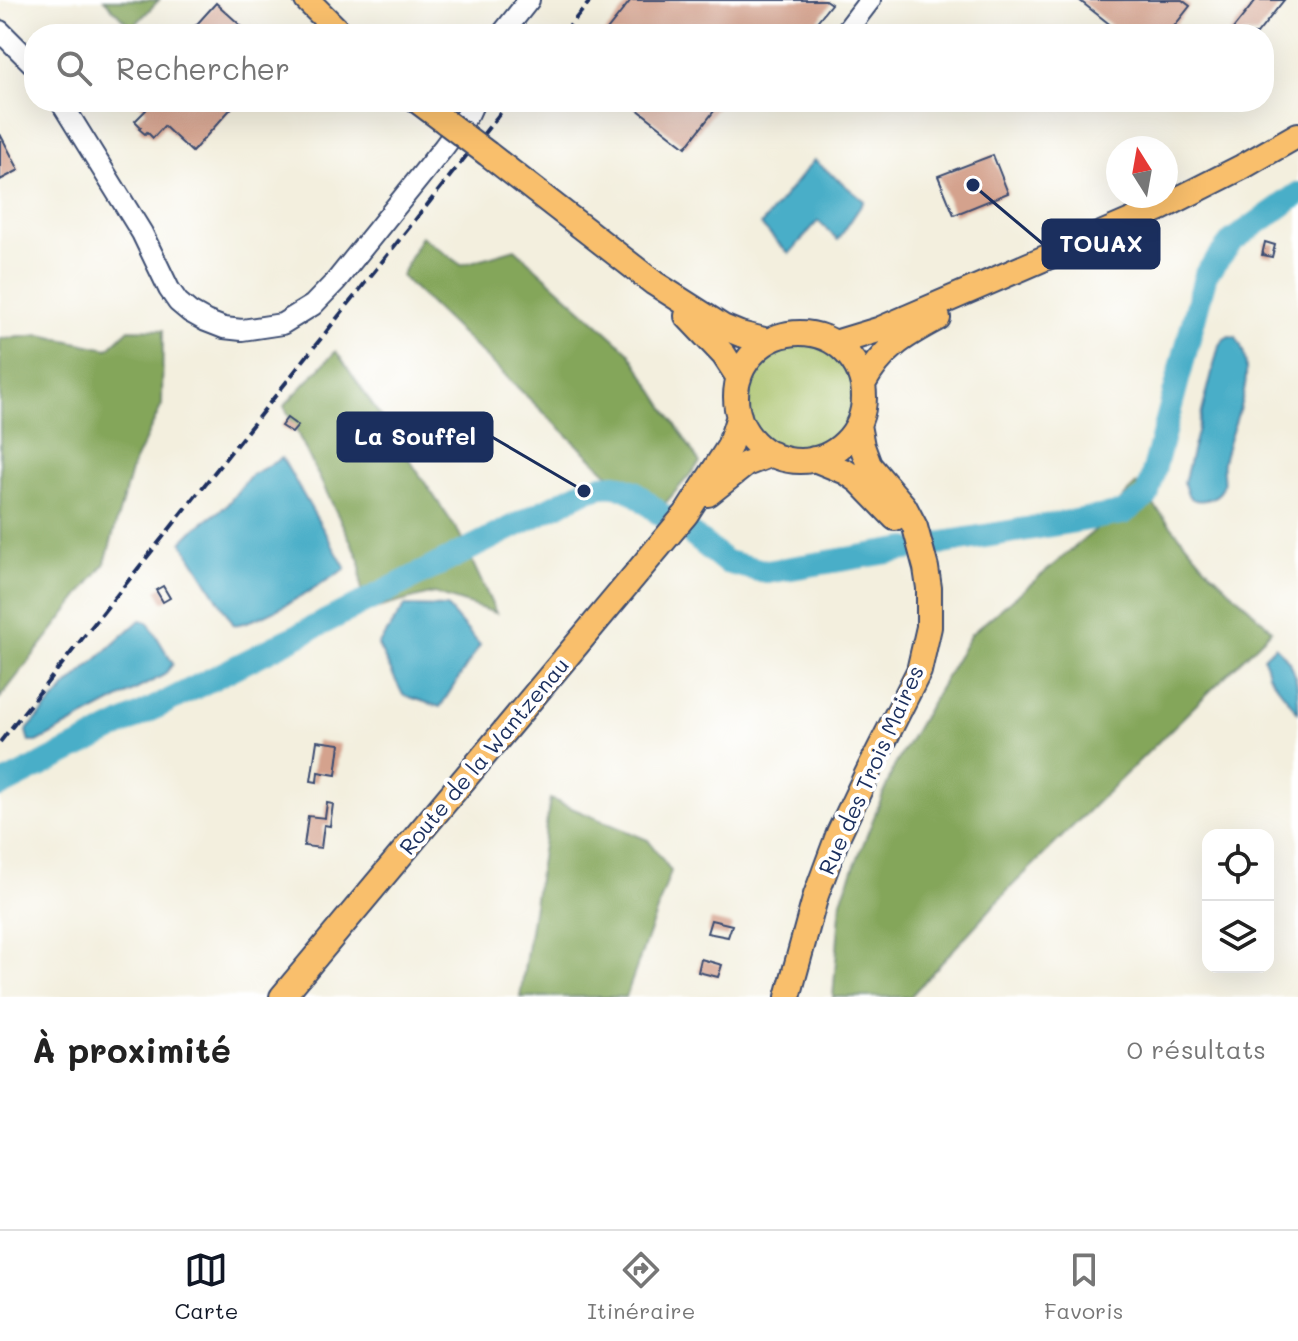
<!DOCTYPE html>
<html lang="fr">
<head>
<meta charset="utf-8">
<style>
	body { margin:0; font-family:Mali,sans-serif; background:#f2f2f2; color:#222 }
	.controls { position:absolute; right:24px; bottom:24px; display:grid; overflow:hidden; border-radius:16px; box-shadow:0 8px 32px #0002 }
	.controls button { width:72px; height:72px; display:grid; place-items:center; padding:0; border:0; border-bottom:2px solid #e0e0e0; background:#fff; color:#222; font:40px sans-serif }
	.compass { position:absolute; left:1106px; top:136px; width:72px; height:72px; border-radius:50%; background:#fff; box-shadow:0 8px 32px #0002; rotate:349deg }
	.list { margin:0; padding:0; list-style:none }
	h2 { display:flex; justify-content:space-between; align-items:center; height:104px; margin:0; padding:0 32px; font-size:34px }
	h2 small { font-size:26px; font-weight:400; color:#767676 }
	.icon { flex:none; width:44px; height:44px; fill:none; stroke:currentColor; stroke-width:2; stroke-linecap:round; stroke-linejoin:round }
	.map { position:relative; flex:none; width:1298px; height:997px; overflow:hidden }
	.search { position:absolute; background:#fff; box-shadow:0 8px 32px #0002; left:24px; right:24px; top:24px; height:88px; display:flex; align-items:center; gap:20px; box-sizing:border-box; padding:0 28px; border-radius:32px; color:#767676; font-size:30px }
	.sheet { height:232px; background:#fff }
	nav { display:flex; justify-content:space-around; align-items:center; box-sizing:border-box; height:112px; border-top:2px solid #e0e0e0; background:#fff; font-size:22px; color:#767676 }
	nav a { display:grid; justify-items:center; gap:4px }
	nav .on { color:#111827 }
	.map>svg:first-child { display:block }
</style>
</head>
<body>
<div class="map">
<svg width="1298" height="997" viewBox="0 0 1298 997">
	<rect width="100%" height="100%" fill="#fff"/>
	<filter id="ink" filterUnits="userSpaceOnUse"><feTurbulence type="fractalNoise" baseFrequency=".0125" numOctaves="2"/><feDisplacementMap in="SourceGraphic" scale="16" xChannelSelector="R" yChannelSelector="G"/><feConvolveMatrix kernelMatrix="1 2 1 2 8 2 1 2 1" color-interpolation-filters="sRGB"/></filter>
	<filter id="wash" filterUnits="userSpaceOnUse"><feTurbulence type="fractalNoise" baseFrequency=".006" numOctaves="4" result="noise"/><feDisplacementMap in="SourceGraphic" scale="32" xChannelSelector="R" yChannelSelector="G"/><feGaussianBlur stdDeviation="1.8" result="paint"/><feColorMatrix in="noise" values="0 0 0 0 0 0 0 0 0 0 0 0 0 0 0 0 0 1.4 0 .05"/><feComposite in="paint" operator="in"/></filter>
	<g filter="url(#wash)">
		<rect width="100%" height="100%" fill="#f3efde"/>
		<path fill="#a6bf65" stroke="#607762" stroke-width="2" d="M743 397a57 57 0 1 1 114 0a57 57 0 1 1-114 0Z"/>
		<path fill="#84a65a" stroke="#506a5c" stroke-width="2" d="M 104,0 L 159,0 L 132,28 Z
			M 421,236 L 461,265 L 515,249 L 629,352 L 700,463 L 663,506 L 606,472 L 401,276 Z
			M 129,329 L 163,330 L 162,405 L 132,467 L 105,563 L 0,698 L 0,339 L 41,335 L 108,349 Z
			M 336,351 L 459,533 L 496,613 L 434,593 L 362,612 L 360,560 L 284,406 Z
			M 1136,484 L 1204,565 L 1272,630 L 1009,889 L 910,997 L 833,997 L 841,900 L 894,767 L 971,634 L 1094,531 Z
			M 550,799 L 648,840 L 671,871 L 626,997 L 520,997 Z"/>
		<path fill="#48aec8" stroke="#326e93" stroke-width="2" d="M 814,160 L 864,201 L 838,240 L 818,221 L 789,254 L 761,225 Z
			M 1229,336 L 1236,337 C 1262,374 1231,424 1223,462 C 1221,471 1227,484 1220,492 C 1213,500 1195,505 1188,495 C 1186,491 1185,487 1184,483 L 1219,345 L 1224,339 Z
			M 282,458 L 346,569 C 314,587 270,619 234,625 L 182,542 L 196,528 L 226,506 L 250,476 Z
			M 405,606 L 447,607 L 480,645 L 440,707 L 403,695 L 378,645 Z
			M 140,620 L 148,622 L 173,664 L 164,675 L 37,742 L 29,742 L 26,731 L 67,686 Z
			M 1275,646 C 1298,666 1298,682 1298,712 L 1268,674 L 1264,657 Z"/>
		<g fill="none" stroke-linecap="round" stroke-linejoin="round">
			<path stroke="#48aec8" stroke-width="24" d="M 931,545 L 1123,513 L 1147,496 L 1206,274 L 1232,241 L 1298,194
				M 0,786 L 584,491 L 602,486 L 616,485 L 634,492 L 659,513 L 690,533 L 726,562 L 767,572 L 907,549"/>
		</g>
		<g id="blocks">
			<path fill="#d4a28d" d="M 631,0 L 825,0 L 831,4 L 811,29 L 804,24 L 795,34 L 604,34 Z
				M 1079,0 L 1182,0 L 1190,6 L 1168,34 L 1122,34 Z
				M 1256,0 L 1284,0 L 1257,34 L 1229,34 Z
				M 216,3 L 250,34 L 188,34 Z
				M 137,102 L 237,102 L 192,152 L 164,126 L 153,138 L 147,132 L 145,134 L 139,129 L 141,127 L 135,121 L 146,110 Z
				M 628,102 L 721,102 L 686,147 Z
				M 0,134 L 19,170 L 0,180 Z
				M 993,155 L 1008,193 L 954,215 L 938,176 Z
				M 1265,242 L 1275,245 L 1272,257 L 1262,255 Z
				M 287,418 L 298,426 L 292,433 L 281,426 Z
				M 163,586 L 170,598 L 163,602 L 156,590 Z
				M 317,741 L 340,744 L 336,775 L 318,772 L 317,782 L 311,781 Z
				M 327,803 L 333,804 L 330,826 L 324,825 L 321,848 L 304,846 L 308,816 L 325,818 Z
				M 711,920 L 732,925 L 728,937 L 707,933 Z
				M 701,959 L 722,965 L 718,977 L 698,972 Z"/>
		</g>
	</g>
	<g filter="url(#ink)">
		<use href="#blocks" fill-opacity="0" stroke="#3b4c71" stroke-width="2"/>
		<g fill="none" stroke-linecap="round" stroke-linejoin="round">
			<g stroke="#3b4c71" stroke-width="24">
				<path id="minor" d="M 0,31 L 34,65
					M 502,34 L 529,0
					M 844,34 L 870,0
					M 61,102 L 142,233 L 169,289 L 178,302 L 190,312 L 206,321 L 224,328 L 242,330 L 282,324 L 313,305 L 336,281 L 444,147 L 469,113 L 474,102"/>
			</g>
			<g stroke="#3b4c71" stroke-width="28">
				<path id="major" d="M 307,0 L 341,34
					M 419,102 L 447,123
					M 488,154 L 654,283 L 723,327 L 740,334 L 768,341
					M 687,316 L 724,355 L 739,378
					M736 397a64 64 0 1 1 128 0a64 64 0 1 1-128 0Z
					M 835,343 L 878,330 L 1161,208 L 1242,167 L 1298,135
					M 863,384 C 882,349 904,336 938,318
					M 814,459 L 846,472 L 859,481 L 895,518
					M 708,494 L 746,464 L 772,454
					M 282,997 L 686,514 L 729,447 L 739,416
					M 788,997 L 816,895 L 839,833 L 868,772 L 919,671 L 929,627 L 929,588 L 926,568 L 915,527 L 904,506 L 869,465 L 862,446 L 858,425"/>
			</g>
			<use href="#minor" stroke="#fff" stroke-width="20"/>
			<use href="#major" stroke="#f9bf6c" stroke-width="24"/>
			<path stroke="#1b2f5e" stroke-width="4" stroke-dasharray="12 6" stroke-linecap="butt" d="M 563,34 L 591,0
				M 0,742 L 509,102"/>
			<g stroke="#3b4c71" stroke-width="28" stroke-linecap="butt">
				<path id="major-bridge" d="M 447,123 L 488,154"/>
			</g>
			<use href="#major-bridge" stroke="#f9bf6c" stroke-width="24"/>
		</g>
	</g>
	<g text-anchor="middle" stroke-width="8" stroke-linejoin="round" paint-order="stroke">
		<g font-size="22" fill="#1b2f5e" stroke="#fff">
			<text transform="translate(484 756) rotate(-50)" y="8">Route de la Wantzenau</text>
			<text transform="translate(871 770) rotate(-66)" y="8">Rue des Trois Maires</text>
		</g>
	</g>
	<path fill="none" stroke="#1b2f5e" stroke-width="3" d="M973 185L1043 244M584 491L492 437"/>
	<g fill="#1b2f5e" stroke="#fff" stroke-width="3">
		<circle cx="973" cy="185" r="8"/>
		<circle cx="584" cy="491" r="8"/>
	</g>
	<g fill="#1b2f5e" stroke="#1b2f5e" stroke-width="3">
		<rect x="1043" y="220" width="116" height="48" rx="8"/>
		<rect x="338" y="413" width="154" height="48" rx="8"/>
	</g>
	<g font-size="24" text-anchor="middle" font-weight="bold" fill="#fff">
		<text x="1101" y="252">TOUAX</text>
		<text x="415" y="445">La Souffel</text>
	</g>
</svg>
<div class="controls">
<button><svg class="icon" aria-label="locate" viewBox="0 0 24 24"><circle cx="12" cy="12" r="6"/><path d="M12 2v4M12 18v4M2 12h4M18 12h4"/></svg></button>
<button><svg class="icon" aria-label="layers" viewBox="0 0 24 24"><path d="M12 4l9 5-9 5-9-5zM3 14l9 5 9-5"/></svg></button>
</div>
<svg class="compass" viewBox="-18 -18 36 36"><path d="M0-13l5 13h-10z" fill="#e53935"/><path d="M0 13l5-13h-10z" fill="#767676"/></svg>
<div class="search"><svg class="icon" aria-label="search" viewBox="0 0 24 24"><circle cx="10" cy="10" r="6"/><path d="M15 15l6 6"/></svg>Rechercher</div>
</div>
<section class="sheet">
<h2>À proximité<small>0 résultats</small></h2>
<ul class="list">
</ul>
</section>
<nav>
<a class="on"><svg class="icon" aria-label="map" viewBox="0 0 24 24"><path d="M3 6l6-2 6 2 6-2v14l-6 2-6-2-6 2zM9 4v14M15 6v14"/></svg>Carte</a>
<a><svg class="icon" aria-label="directions" viewBox="0 0 24 24"><path d="M12 3l9 9-9 9-9-9zM9 14v-3h6M13 9l2 2-2 2"/></svg>Itinéraire</a>
<a><svg class="icon" aria-label="saved" viewBox="0 0 24 24"><path d="M7 4h10v16l-5-4-5 4z"/></svg>Favoris</a>
</nav>
</body>
</html>
